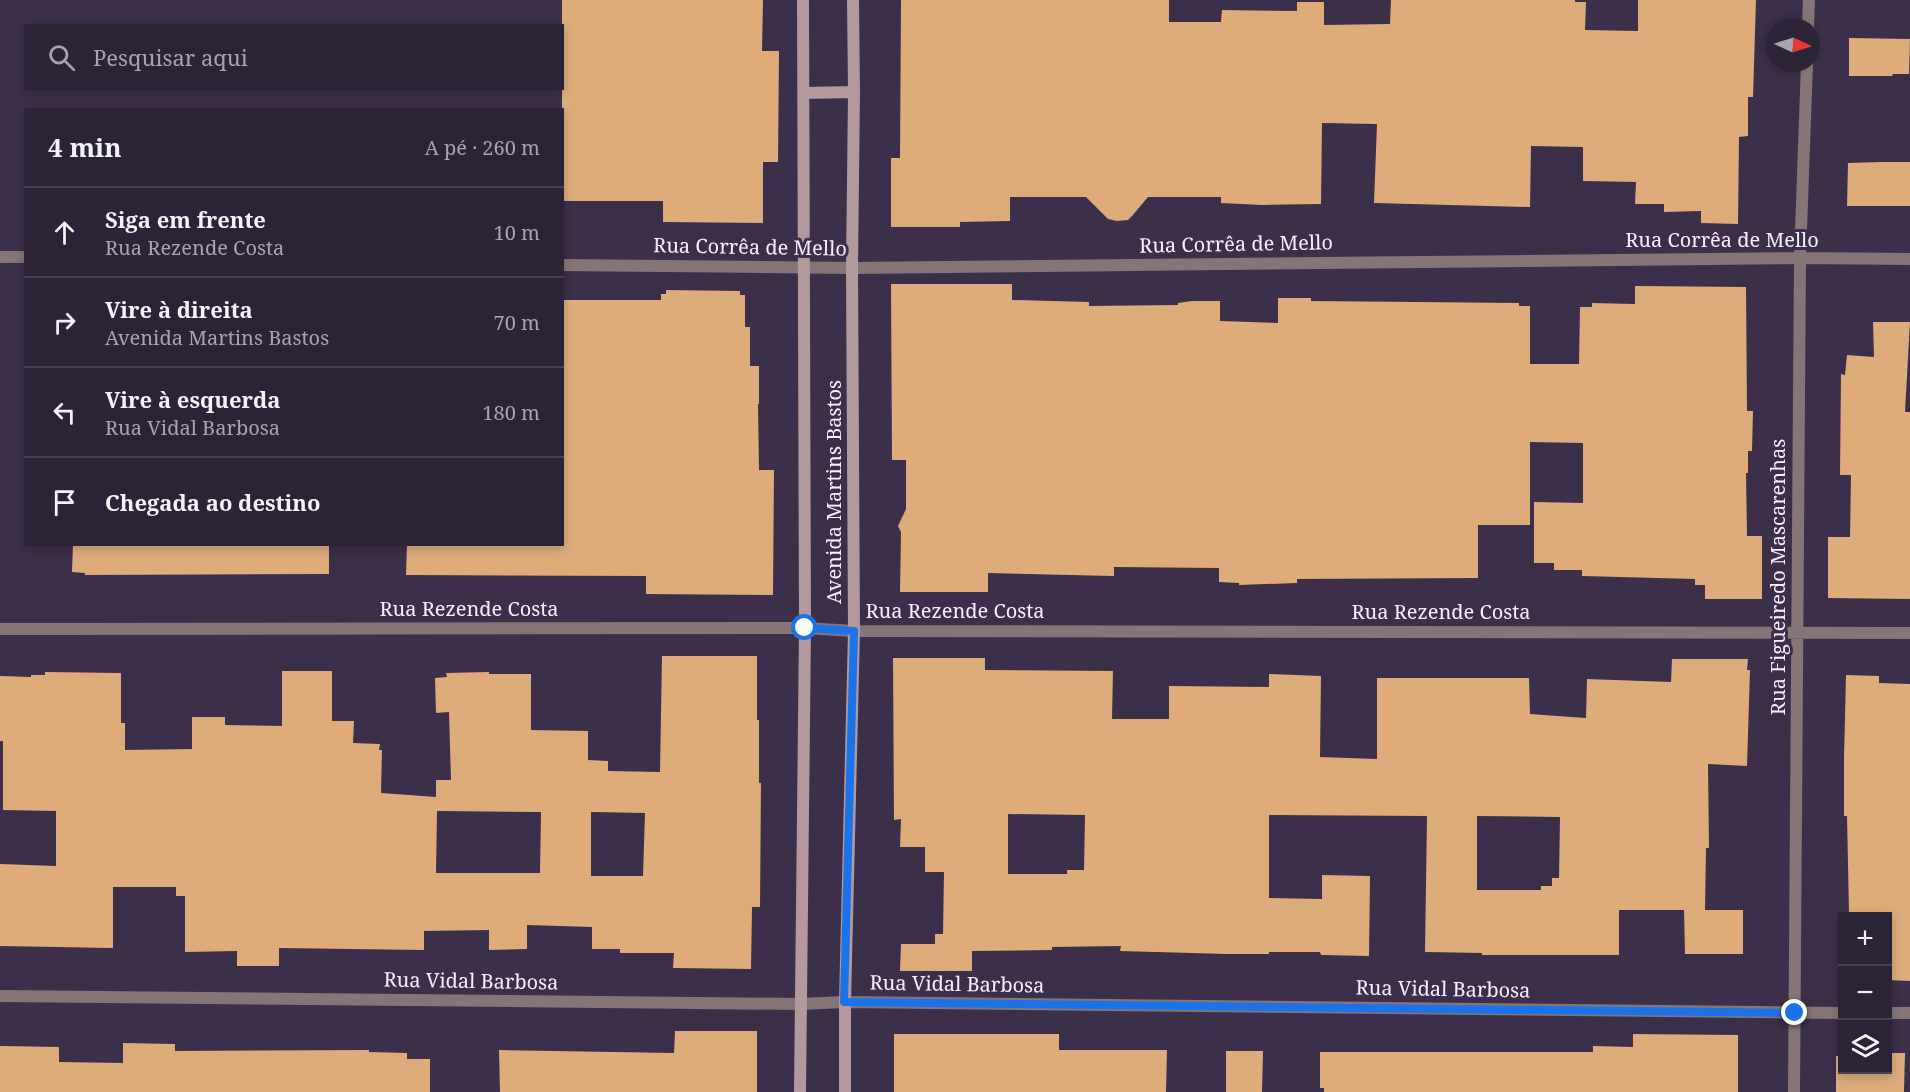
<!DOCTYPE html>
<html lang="pt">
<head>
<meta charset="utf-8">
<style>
	body { margin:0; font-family:"Noto Serif",serif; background:#392f42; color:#f1f3f6 }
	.controls { position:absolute; right:18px; bottom:18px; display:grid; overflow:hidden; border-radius:0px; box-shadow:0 3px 9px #0003 }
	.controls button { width:54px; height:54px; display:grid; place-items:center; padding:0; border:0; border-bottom:2px solid #484052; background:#2d2337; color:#f1f3f6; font:30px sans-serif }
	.compass { position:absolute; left:1766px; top:18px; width:54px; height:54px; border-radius:50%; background:#2d2337; box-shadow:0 3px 9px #0003; rotate:94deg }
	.stop { position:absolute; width:18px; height:18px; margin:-14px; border:4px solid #1a73e8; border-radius:50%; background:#fff }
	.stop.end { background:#1a73e8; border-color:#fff; box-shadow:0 2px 6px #0008 }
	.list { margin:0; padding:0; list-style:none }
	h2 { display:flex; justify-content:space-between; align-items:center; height:78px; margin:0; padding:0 24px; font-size:26px }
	h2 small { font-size:20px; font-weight:400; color:#a7a4ad }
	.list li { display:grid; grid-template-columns:39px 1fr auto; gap:18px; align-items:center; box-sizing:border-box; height:90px; padding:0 24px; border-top:2px solid #484052 }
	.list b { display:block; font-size:22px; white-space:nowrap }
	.list p { margin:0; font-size:20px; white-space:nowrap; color:#a7a4ad }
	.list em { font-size:20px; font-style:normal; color:#a7a4ad }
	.icon { flex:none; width:33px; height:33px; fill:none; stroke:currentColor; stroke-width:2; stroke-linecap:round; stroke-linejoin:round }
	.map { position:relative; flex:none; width:1910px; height:1092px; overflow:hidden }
	.search { position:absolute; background:#2d2337; box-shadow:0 3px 9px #0003; left:24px; top:24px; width:540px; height:66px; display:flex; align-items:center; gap:15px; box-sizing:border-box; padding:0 21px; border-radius:0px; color:#a7a4ad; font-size:22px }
	.panel { position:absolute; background:#2d2337; box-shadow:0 3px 9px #0003; left:24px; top:108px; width:540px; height:438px; border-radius:0px }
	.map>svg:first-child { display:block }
</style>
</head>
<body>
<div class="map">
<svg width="1910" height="1092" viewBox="0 0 1910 1092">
	<rect width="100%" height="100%" fill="#3c2f49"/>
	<path fill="#ddac7a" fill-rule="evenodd" d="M 562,0 L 763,0 L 762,51 L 779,51 L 778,162 L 763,162 L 763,223 L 663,222 L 663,201 L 562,201 Z
		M 901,0 L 1169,0 L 1169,22 L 1221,22 L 1222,10 L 1297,11 L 1297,2 L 1324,2 L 1324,25 L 1390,24 L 1391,0 L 1575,0 L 1575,2 L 1586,2 L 1585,30 L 1638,31 L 1638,0 L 1756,0 L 1753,97 L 1748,97 L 1748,136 L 1739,137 L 1738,224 L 1701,223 L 1701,211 L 1664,212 L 1664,204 L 1635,204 L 1636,182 L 1583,181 L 1583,147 L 1531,146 L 1530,207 L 1374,203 L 1377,124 L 1322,123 L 1321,204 L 1262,205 L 1221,203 L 1221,197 L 1148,197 L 1132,216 L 1128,220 L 1117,221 L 1108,219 L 1086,197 L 1010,197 L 1010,221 L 960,222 L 960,227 L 891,227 L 891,158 L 900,158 Z
		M 1849,38 L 1910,39 L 1909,74 L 1893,74 L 1892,76 L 1849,76 Z
		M 1881,162 L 1910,162 L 1910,206 L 1847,206 L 1848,163 Z
		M 891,284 L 1012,284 L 1012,300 L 1089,302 L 1089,306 L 1178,305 L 1178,303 L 1192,301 L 1220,301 L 1220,321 L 1278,323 L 1278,298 L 1311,298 L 1311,301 L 1519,303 L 1519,306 L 1530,306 L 1530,364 L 1579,364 L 1580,307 L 1592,307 L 1592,303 L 1635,304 L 1635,286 L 1746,287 L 1747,411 L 1753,411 L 1752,451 L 1748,451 L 1748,473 L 1746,473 L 1747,536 L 1762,536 L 1762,599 L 1705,599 L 1705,585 L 1695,585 L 1695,579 L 1582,576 L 1582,570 L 1554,570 L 1554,563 L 1534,563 L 1534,502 L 1583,503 L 1583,443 L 1530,442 L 1530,525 L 1478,525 L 1478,578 L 1297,579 L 1297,583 L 1239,585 L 1239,583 L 1219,582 L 1219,568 L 1114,567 L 1114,576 L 988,573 L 988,592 L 900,592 L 901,532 L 898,526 L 906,509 L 906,460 L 892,460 Z
		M 666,290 L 740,291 L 740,295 L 745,295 L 745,327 L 750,327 L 750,366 L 759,366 L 759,404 L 758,404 L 759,470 L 774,470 L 773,595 L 646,594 L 646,576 L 406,575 L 407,544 L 562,544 L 562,300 L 661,300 L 661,294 L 666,294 Z
		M 1873,322 L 1910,322 L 1905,412 L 1910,412 L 1910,599 L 1828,598 L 1828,537 L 1850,537 L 1851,475 L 1840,475 L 1841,374 L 1845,375 L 1847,355 L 1874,357 Z
		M 73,544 L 329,544 L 329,574 L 85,575 L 85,573 L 72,572 Z
		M 662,656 L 757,656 L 757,720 L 759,720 L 759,783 L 761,783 L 760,907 L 752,907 L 751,969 L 673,968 L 674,953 L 620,953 L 620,949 L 592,949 L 592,927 L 527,925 L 527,949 L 489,950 L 489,930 L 424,931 L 424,950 L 279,948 L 279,966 L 237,966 L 237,951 L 185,952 L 185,896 L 176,896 L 176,887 L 113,887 L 113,948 L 0,946 L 0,864 L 56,866 L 56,811 L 3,810 L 3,741 L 0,741 L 0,676 L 31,677 L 31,675 L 45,675 L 45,672 L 121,673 L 121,723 L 125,723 L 125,750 L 192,749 L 192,717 L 225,717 L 225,725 L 282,726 L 282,671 L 332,671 L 332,721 L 354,721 L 353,743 L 380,744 L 379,750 L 382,750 L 381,793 L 436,797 L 436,780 L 451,780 L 449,712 L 436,713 L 435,678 L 447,677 L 446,673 L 489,672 L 489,674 L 531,674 L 531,730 L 588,731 L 588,760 L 608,761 L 608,771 L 660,772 ZM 437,811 L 541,812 L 540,873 L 436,873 ZM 591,812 L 645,813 L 643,876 L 591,876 Z
		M 893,658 L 985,658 L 985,670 L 1113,671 L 1112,719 L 1169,719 L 1169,686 L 1269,687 L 1269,674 L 1321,676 L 1320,757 L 1377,759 L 1377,678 L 1529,678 L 1530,714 L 1586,718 L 1587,679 L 1671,682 L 1672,659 L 1748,659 L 1747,670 L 1750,670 L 1747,766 L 1708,764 L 1709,848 L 1706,848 L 1705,910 L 1696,910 L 1743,910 L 1743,954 L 1685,954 L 1684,910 L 1619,910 L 1619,955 L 1482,955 L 1482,953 L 1425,952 L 1427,816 L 1269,815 L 1269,898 L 1322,899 L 1322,875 L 1370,876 L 1369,956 L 1321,955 L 1320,952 L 1269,952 L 1269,954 L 1227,954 L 1120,951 L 1121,946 L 1052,947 L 1052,950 L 972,951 L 972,971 L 900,971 L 901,944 L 935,944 L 935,934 L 943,934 L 944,872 L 925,872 L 925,847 L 900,847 L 901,819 L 894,820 ZM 1008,814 L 1085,815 L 1084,870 L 1067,870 L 1067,874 L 1008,874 ZM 1477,816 L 1560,817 L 1559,878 L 1552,878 L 1552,886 L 1541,886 L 1541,890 L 1477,890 Z
		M 1846,675 L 1879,676 L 1879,683 L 1910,684 L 1910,981 L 1887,980 L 1887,916 L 1842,916 L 1842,980 L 1840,980 L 1841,913 L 1849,913 L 1847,816 L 1844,816 L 1844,758 Z
		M 675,1031 L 757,1031 L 757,1092 L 500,1092 L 499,1050 L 674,1053 Z
		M 894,1034 L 1059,1034 L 1059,1050 L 1167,1050 L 1166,1092 L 894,1092 Z
		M 1633,1034 L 1738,1035 L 1738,1092 L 1324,1092 L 1324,1088 L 1320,1088 L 1320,1052 L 1593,1052 L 1593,1046 L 1633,1047 Z
		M 123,1043 L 175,1044 L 175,1051 L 369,1050 L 369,1052 L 407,1053 L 407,1059 L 430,1059 L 430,1092 L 0,1092 L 0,1046 L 59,1047 L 59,1062 L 123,1063 Z
		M 1226,1051 L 1263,1051 L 1262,1092 L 1226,1092 Z
		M 1841,1053 L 1842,1070 L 1887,1070 L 1887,1053 L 1905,1053 L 1904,1092 L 1836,1092 L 1836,1056 L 1841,1056 Z"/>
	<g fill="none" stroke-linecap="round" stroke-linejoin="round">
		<path stroke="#867578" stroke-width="12" d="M 1808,27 L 1809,0
			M 0,257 L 26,257
			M 562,265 L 852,268 L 1800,258 L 1910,259
			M 0,629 L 805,628 L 854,631 L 1910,633
			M 0,996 L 800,1004 L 845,1002 L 1842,1013
			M 1888,1013 L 1910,1013
			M 1794,1092 L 1800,258 L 1807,63"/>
		<path stroke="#b3989d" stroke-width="12" d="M 804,93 L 854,92
			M 800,1092 L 805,628 L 803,0
			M 845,1092 L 845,1002 L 854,631 L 852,268 L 854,92 L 853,0"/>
	</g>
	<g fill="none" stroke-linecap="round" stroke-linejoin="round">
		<path stroke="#1a73e8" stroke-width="8" d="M 805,628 L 854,631 L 844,1002 L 1795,1013"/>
	</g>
	<g text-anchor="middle" stroke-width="6" stroke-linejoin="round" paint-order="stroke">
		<g font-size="20" fill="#f6edfe" stroke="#3c2f49">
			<text x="1722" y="247">Rua Corrêa de Mello</text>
			<text transform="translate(1236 244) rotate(-1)" y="7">Rua Corrêa de Mello</text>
			<text transform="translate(750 247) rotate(1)" y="7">Rua Corrêa de Mello</text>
			<text transform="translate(834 492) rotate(-90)" y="7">Avenida Martins Bastos</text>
			<text transform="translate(1778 577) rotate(-90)" y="7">Rua Figueiredo Mascarenhas</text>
			<text x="469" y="616">Rua Rezende Costa</text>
			<text x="955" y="618">Rua Rezende Costa</text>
			<text x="1441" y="619">Rua Rezende Costa</text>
			<text transform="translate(471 981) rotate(1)" y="7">Rua Vidal Barbosa</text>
			<text transform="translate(957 984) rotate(1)" y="7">Rua Vidal Barbosa</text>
			<text transform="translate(1443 989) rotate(1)" y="7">Rua Vidal Barbosa</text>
		</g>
	</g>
</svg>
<div class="controls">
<button>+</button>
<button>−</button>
<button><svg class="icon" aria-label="layers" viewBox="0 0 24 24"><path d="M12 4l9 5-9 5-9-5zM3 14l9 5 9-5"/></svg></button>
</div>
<svg class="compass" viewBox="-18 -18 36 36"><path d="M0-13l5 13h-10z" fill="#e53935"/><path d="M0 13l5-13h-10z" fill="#a7a4ad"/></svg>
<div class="stop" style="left:805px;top:628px"></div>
<div class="stop end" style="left:1795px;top:1013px"></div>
<div class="search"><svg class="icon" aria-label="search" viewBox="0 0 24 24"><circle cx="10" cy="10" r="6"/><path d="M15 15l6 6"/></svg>Pesquisar aqui</div>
<section class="panel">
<h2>4 min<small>A pé · 260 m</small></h2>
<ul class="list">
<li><svg class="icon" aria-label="ahead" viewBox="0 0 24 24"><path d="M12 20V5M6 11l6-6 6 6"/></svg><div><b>Siga em frente</b><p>Rua Rezende Costa</p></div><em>10 m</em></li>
<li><svg class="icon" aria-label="right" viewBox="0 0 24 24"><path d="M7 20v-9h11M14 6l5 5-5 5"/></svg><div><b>Vire à direita</b><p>Avenida Martins Bastos</p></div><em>70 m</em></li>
<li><svg class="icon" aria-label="left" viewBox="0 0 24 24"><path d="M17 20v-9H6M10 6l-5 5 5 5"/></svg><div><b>Vire à esquerda</b><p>Rua Vidal Barbosa</p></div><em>180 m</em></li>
<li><svg class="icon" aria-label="arrive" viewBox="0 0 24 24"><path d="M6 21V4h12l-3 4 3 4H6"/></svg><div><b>Chegada ao destino</b></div></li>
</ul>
</section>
</div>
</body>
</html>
